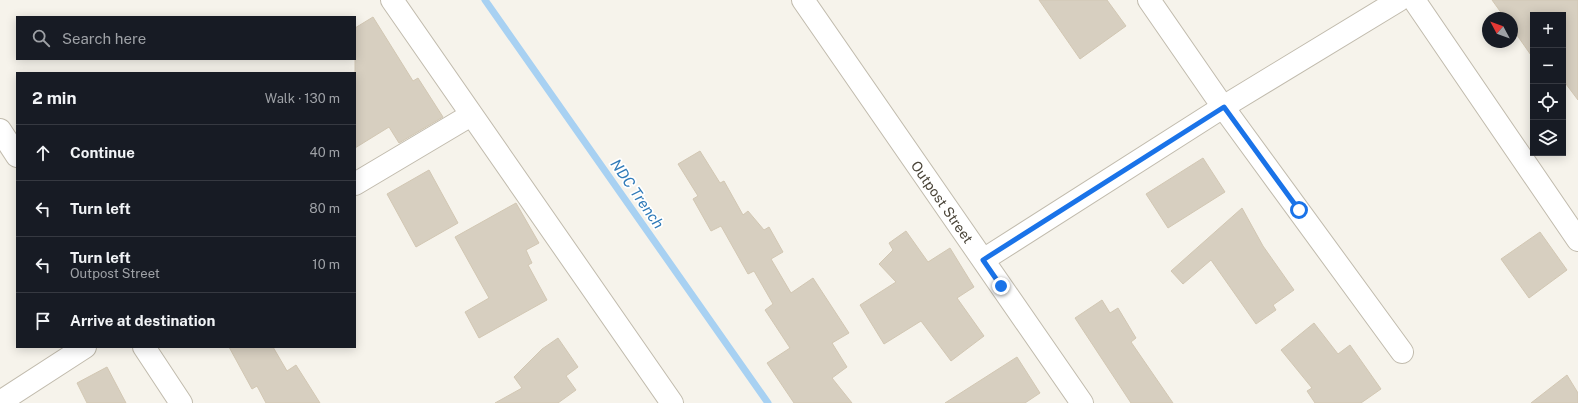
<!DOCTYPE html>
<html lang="en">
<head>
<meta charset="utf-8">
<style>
	body { margin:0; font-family:"Public Sans",sans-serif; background:#20242c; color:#f1f3f6 }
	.controls { position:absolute; right:12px; top:12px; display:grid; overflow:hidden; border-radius:0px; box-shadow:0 2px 10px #0003 }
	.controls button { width:36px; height:36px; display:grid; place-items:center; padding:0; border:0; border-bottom:1px solid #363941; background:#171b24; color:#f1f3f6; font:20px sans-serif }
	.compass { position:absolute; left:1482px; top:12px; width:36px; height:36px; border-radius:50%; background:#171b24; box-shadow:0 2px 10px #0003; rotate:311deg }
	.stop { position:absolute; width:12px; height:12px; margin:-9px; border:3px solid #1a73e8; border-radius:50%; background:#fff }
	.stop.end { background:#1a73e8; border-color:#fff; box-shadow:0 1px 4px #0008 }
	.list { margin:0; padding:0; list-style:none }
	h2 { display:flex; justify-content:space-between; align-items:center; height:52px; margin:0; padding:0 16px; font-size:17px }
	h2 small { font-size:13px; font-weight:400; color:#9ea1a6 }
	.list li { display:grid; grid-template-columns:26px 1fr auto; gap:12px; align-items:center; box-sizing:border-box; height:56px; padding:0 16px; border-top:1px solid #363941 }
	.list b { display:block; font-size:15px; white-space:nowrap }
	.list p { margin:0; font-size:13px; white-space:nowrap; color:#9ea1a6 }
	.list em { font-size:13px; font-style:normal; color:#9ea1a6 }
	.icon { flex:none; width:22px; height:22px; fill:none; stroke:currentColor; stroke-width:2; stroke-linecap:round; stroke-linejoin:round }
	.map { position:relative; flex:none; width:1578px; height:403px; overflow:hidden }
	.search { position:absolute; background:#171b24; box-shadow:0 2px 10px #0003; left:16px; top:16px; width:340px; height:44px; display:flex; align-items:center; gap:10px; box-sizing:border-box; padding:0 14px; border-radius:0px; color:#9ea1a6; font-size:15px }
	.panel { position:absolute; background:#171b24; box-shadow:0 2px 10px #0003; left:16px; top:72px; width:340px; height:276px; border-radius:0px }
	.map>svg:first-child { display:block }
</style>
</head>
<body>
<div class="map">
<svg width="1578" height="403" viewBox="0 0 1578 403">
	<rect width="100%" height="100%" fill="#f6f3eb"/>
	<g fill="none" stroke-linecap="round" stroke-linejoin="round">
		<path stroke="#a8d1f2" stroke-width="7" d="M 485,0 L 768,403"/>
	</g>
	<path fill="#d7cfc0" stroke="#d2c7b3" d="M 1039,0 L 1107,0 L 1126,26 L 1080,59 Z
		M 1492,0 L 1578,0 L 1578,100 L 1563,80 L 1563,15 L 1533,15 L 1533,58 L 1512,28 L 1512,18 L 1505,18 Z
		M 373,17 L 413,81 L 418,78 L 443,117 L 399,143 L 389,127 L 355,148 L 355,28 Z
		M 700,151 L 720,183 L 724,181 L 743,215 L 748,211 L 764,230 L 769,227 L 783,252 L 771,259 L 791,293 L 813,278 L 849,333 L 832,343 L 847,367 L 832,378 L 852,403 L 794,403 L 767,363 L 790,348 L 765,310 L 773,304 L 754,271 L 748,274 L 721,226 L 711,231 L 693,199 L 698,196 L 678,164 Z
		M 1203,158 L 1225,192 L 1168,228 L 1146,194 Z
		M 429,170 L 458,223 L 416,247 L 387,194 Z
		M 516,203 L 539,243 L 526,250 L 532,263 L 528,265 L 547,300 L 479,338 L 465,312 L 489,298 L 455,237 Z
		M 1242,208 L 1263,246 L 1294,290 L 1273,305 L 1276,310 L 1256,324 L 1211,260 L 1183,284 L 1171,271 Z
		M 906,231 L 928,262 L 950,248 L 974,287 L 957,298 L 984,336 L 951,361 L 921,321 L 884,344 L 860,305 L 896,282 L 879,264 L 893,250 L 889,243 Z
		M 1540,232 L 1567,270 L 1529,298 L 1501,259 Z
		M 1102,300 L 1110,313 L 1118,308 L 1136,338 L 1131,342 L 1173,403 L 1131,403 L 1075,318 Z
		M 1314,323 L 1338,354 L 1350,345 L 1381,389 L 1361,403 L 1315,403 L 1307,391 L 1312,388 L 1281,350 Z
		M 558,338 L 578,367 L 566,376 L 576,390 L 558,403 L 495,403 L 522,388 L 514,377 L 542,349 Z
		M 229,347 L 273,347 L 287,371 L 296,365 L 320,403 L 266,403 L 257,386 L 252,389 Z
		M 1017,357 L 1040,393 L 1025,403 L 945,403 Z
		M 107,367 L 126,403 L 87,403 L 77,383 Z
		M 1567,375 L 1578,393 L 1578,403 L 1531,403 Z"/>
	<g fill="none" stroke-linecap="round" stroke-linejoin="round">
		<g stroke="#c1bbad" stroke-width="24">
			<path id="street" d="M 392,0 L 672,403
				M 803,0 L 1082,403
				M 1149,0 L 1223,107 L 1402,352
				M 1414,0 L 1578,240
				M 0,130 L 17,156
				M 355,184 L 471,115
				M 983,260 L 1223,107 L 1399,0
				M 144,347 L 181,403
				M 0,402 L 85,347"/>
		</g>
		<use href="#street" stroke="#fff" stroke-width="22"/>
	</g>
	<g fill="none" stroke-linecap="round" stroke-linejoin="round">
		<path stroke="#1a73e8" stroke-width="5" d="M 1001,286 L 983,260 L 1224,107 L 1299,210"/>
	</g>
	<g text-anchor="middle" stroke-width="3.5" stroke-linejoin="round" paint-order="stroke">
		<g font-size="14" fill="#4a4438" stroke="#fff">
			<text transform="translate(942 202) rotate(55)" y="5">Outpost Street</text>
		</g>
		<g font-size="15" font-style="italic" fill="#2f7ab8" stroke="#fff">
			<text transform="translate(637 194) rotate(55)" y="5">NDC Trench</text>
		</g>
	</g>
</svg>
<div class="controls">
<button>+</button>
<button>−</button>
<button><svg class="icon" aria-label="locate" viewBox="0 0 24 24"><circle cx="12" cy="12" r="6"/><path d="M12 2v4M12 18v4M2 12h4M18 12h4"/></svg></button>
<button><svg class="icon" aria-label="layers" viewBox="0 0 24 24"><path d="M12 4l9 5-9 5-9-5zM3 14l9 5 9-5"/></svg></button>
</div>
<svg class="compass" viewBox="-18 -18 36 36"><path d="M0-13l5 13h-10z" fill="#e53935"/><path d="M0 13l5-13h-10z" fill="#9ea1a6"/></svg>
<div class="stop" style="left:1299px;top:210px"></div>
<div class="stop end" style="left:1001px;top:286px"></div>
<div class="search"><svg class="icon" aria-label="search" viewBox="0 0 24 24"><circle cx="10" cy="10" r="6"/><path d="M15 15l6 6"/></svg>Search here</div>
<section class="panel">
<h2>2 min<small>Walk · 130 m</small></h2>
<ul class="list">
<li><svg class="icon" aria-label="ahead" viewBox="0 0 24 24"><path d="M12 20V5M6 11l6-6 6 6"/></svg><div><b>Continue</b></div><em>40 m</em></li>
<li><svg class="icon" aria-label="left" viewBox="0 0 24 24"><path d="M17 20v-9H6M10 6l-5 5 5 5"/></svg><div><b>Turn left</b></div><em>80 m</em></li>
<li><svg class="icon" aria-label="left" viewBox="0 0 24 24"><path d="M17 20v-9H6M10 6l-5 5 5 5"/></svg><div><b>Turn left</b><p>Outpost Street</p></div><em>10 m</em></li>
<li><svg class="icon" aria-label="arrive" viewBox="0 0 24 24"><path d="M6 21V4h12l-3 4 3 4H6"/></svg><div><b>Arrive at destination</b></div></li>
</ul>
</section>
</div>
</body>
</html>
